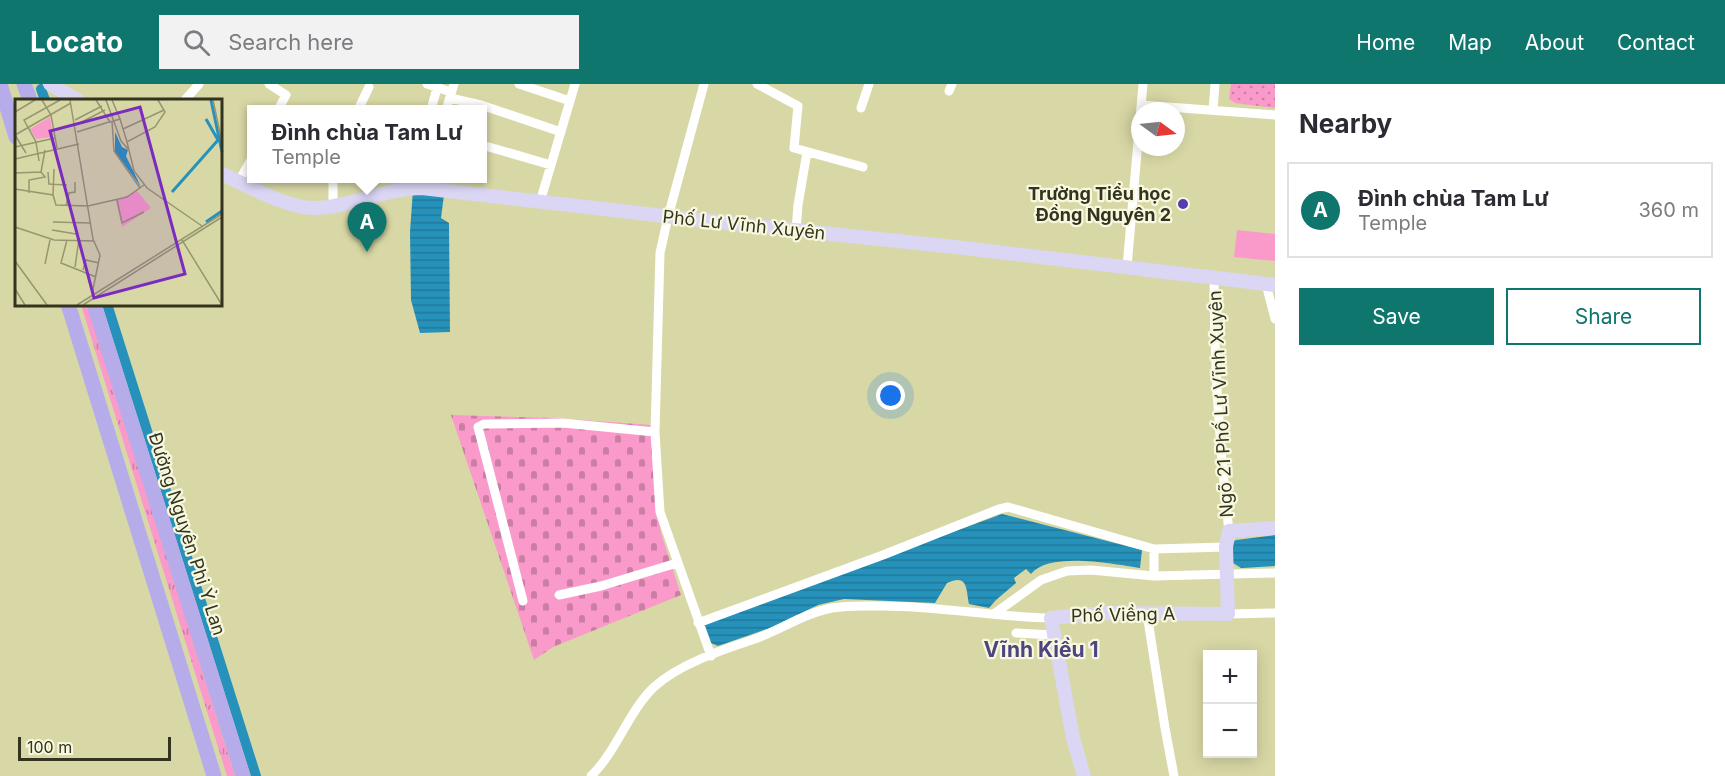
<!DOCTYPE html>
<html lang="en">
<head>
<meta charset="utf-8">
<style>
	body { margin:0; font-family:Inter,sans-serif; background:#f2f2f3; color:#2b2b33 }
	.controls { position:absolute; right:18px; bottom:18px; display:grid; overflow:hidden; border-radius:0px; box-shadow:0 3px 15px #0003 }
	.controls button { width:54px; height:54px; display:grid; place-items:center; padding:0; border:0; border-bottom:2px solid #e1e1e2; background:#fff; color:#2b2b33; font:30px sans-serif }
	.compass { position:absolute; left:1131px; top:18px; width:54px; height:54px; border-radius:50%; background:#fff; box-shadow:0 3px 15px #0003; rotate:105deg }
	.scale { position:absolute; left:18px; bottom:15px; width:153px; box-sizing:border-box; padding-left:6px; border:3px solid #33331f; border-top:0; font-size:16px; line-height:21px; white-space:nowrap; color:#33331f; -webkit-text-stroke:4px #f7f8de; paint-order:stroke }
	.you { position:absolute; left:891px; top:312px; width:21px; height:21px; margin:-15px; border:4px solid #fff; border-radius:50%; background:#1a73e8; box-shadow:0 0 0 9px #1a73e833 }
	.badge { display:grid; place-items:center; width:39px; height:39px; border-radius:50%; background:#0f766e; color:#fff; font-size:20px; font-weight:700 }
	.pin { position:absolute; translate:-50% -50px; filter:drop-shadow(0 2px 3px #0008) }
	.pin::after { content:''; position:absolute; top:32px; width:21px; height:18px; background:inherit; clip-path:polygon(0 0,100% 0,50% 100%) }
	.popup { position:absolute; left:247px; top:21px; width:240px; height:78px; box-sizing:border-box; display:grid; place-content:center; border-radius:0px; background:#fff; filter:drop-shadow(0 2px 4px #0005); font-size:20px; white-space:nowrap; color:#7c7c81 }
	.popup b { font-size:22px; color:#2b2b33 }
	.popup::after { content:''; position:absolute; left:50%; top:100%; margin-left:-12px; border:12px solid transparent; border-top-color:#fff }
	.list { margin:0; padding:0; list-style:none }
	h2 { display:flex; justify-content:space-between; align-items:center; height:78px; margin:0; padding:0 24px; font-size:26px }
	h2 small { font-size:20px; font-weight:400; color:#7c7c81 }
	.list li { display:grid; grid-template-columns:39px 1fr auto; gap:18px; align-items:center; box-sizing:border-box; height:96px; margin:0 12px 12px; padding:0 12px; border:2px solid #e1e1e2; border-radius:0px }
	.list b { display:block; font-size:22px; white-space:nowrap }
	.list p { margin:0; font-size:20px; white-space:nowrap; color:#7c7c81 }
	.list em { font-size:20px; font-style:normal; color:#7c7c81 }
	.actions { display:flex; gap:12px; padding:18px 24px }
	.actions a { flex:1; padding:14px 0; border:2px solid #0f766e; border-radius:0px; text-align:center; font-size:21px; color:#0f766e }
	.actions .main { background:#0f766e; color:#fff }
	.icon { flex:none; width:33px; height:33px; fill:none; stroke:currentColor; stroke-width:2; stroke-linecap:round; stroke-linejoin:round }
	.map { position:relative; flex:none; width:1275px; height:692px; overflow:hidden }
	header { display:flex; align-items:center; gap:36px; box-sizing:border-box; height:84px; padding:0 30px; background:#0f766e; color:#fff }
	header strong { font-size:28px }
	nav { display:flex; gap:33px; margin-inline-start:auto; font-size:21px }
	.search { width:420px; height:54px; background:#f2f2f3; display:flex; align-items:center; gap:15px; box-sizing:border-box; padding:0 21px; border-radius:0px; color:#7c7c81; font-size:22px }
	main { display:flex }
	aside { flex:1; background:#fff }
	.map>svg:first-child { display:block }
</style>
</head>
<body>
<header>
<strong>Locato</strong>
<div class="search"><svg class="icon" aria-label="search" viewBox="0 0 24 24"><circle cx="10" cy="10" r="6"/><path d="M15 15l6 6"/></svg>Search here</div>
<nav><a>Home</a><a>Map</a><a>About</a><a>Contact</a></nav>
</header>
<main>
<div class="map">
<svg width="1275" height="692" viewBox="0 0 1275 692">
	<defs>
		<pattern id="grass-tufts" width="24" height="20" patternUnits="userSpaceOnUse" patternTransform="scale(1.5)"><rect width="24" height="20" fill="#f99acb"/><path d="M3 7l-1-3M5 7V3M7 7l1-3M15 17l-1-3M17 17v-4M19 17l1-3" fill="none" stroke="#ca7ea4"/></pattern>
		<pattern id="cemetery-stones" width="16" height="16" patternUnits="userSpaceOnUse" patternTransform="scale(1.5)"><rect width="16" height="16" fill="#f99acb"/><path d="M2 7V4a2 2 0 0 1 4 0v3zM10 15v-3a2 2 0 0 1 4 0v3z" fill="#ca7ea4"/></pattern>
		<pattern id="park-dots" width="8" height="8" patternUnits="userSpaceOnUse" patternTransform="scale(1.5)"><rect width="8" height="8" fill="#f99acb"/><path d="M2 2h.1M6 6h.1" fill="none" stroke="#ca7ea4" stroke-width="1.8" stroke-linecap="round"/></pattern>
		<pattern id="water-rules" width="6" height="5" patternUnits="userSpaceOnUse" patternTransform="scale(1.5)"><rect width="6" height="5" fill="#2692bb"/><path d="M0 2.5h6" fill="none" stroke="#217897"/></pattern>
	</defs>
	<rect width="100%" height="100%" fill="#d8d8a6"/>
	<path fill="url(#grass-tufts)" d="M 81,221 L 88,221 L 235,692 L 227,692 Z"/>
	<path fill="url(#cemetery-stones)" d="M 451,331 L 556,334 L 651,341 L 656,421 L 661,449 L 681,511 L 553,563 L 534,576 Z"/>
	<path fill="url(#park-dots)" d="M 1231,0 L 1275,0 L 1275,24 L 1235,19 L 1229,15 Z"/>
	<path fill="#f99acb" d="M 1237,146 L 1275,150 L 1275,177 L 1234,173 Z"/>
	<path fill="url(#water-rules)" d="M 413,105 L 444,111 L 441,134 L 449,139 L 450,248 L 420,249 L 411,216 L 410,148 Z
		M 1002,430 L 1142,466 L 1140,484 C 1114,480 1049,467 1031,490 L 1026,485 L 1014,494 L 1016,499 L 996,516 L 989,524 L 969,520 C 966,505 968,489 947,499 L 935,519 L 844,515 L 818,521 L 770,544 L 718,562 L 711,559 L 704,544 L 705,539 Z
		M 1275,451 L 1275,482 L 1241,484 L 1233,479 L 1231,470 L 1231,459 L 1236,456 Z"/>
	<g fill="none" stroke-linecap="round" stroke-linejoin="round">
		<path stroke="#2692bb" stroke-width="10" d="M 41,5 L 45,16
			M 107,220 L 256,692"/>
		<path stroke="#fff" stroke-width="9" d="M 269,0 L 286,11 L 278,26
			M 427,0 L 451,8
			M 519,0 L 570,17
			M 704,0 L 668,133 L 660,169 L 655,348 L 660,428 L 711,572
			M 757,0 L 798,22 L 794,64 L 863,83
			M 949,7 L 952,0
			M 450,14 L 481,21 L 561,48
			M 185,16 L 199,0
			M 1141,21 L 1275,31
			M 861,24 L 869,0
			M 358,26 L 369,3
			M 431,26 L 438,0
			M 446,26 L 454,0
			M 1213,26 L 1215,0
			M 482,61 L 551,81
			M 239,97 L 252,74
			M 540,118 L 575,0
			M 333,122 L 333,94
			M 796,146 L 798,121 L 807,68
			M 1127,183 L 1143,0
			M 1214,193 C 1214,278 1219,362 1229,447
			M 1266,200 L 1275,235
			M 1154,492 L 1154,465
			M 559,511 L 601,502 L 677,479
			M 523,517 L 478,343 L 484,340 L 563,339 L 655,348
			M 994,530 L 1041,496 L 1067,487 L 1091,486 L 1154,492 L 1275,489
			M 1147,530 L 1165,644 L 1174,692
			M 1228,530 L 1275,529
			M 698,539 L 883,471 L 999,425 L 1008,423 L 1154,465 L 1226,463
			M 1016,549 L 1054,551
			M 591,692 C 617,667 628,628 654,603 C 678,581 721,566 752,556 C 779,547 804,529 832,524 C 849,521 866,522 882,522 C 939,522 994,533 1051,534"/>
		<path stroke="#dad6f4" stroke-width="14" d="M 50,0 L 77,16
			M 220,89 C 247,101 287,125 316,124 C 352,123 386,104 422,104 L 690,135 L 964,164 L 1275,201
			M 1084,692 L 1073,654 L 1051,534 L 1105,529 L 1228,530 L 1226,463 L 1229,447 L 1275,444"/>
		<path stroke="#b6ace9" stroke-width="15" d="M 0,0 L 16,53
			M 24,0 L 30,16
			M 68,220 L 214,692
			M 94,220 L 243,692"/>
	</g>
	<circle fill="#583bb3" stroke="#f7f8de" stroke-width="2" cx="1183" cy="120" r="6"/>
	<g text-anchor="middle" stroke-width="4.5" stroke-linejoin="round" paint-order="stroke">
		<g font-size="18" font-weight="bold" fill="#33331f" stroke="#f7f8de" text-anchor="end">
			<text x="1171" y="116">Trường Tiểu học<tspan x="1171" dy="21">Đồng Nguyên 2</tspan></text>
		</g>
		<g font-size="18" fill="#33331f" stroke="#f7f8de">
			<text transform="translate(744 141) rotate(6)" y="6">Phố Lư Vĩnh Xuyên</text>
			<text transform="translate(1221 320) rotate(-93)" y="6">Ngõ 21 Phố Lư Vĩnh Xuyên</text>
			<text transform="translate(187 450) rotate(72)" y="6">Đường Nguyên Phi Ỷ Lan</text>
			<text transform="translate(1123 531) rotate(-1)" y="6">Phố Viềng A</text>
		</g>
		<g font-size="21" font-weight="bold" fill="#4d4482" stroke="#f7f8de">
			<text x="1041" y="573">Vĩnh Kiều 1</text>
		</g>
	</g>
	<g transform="translate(15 15)">
		<rect width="207" height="207" fill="#d8d8a6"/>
		<path d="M 122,92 L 136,109 L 107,128 L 101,102 Z" fill="#f99acb"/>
		<path d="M 35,18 L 38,38 L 21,40 L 15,30 Z" fill="#f99acb"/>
		<path d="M 100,33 L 107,48 L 113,51 L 111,57 L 126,88 L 100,53 Z" fill="#2692bb"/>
		<path fill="none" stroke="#2692bb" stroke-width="3" d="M 196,1 L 207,53M 191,20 L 203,41M 157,93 L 204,40M 191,123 L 207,112"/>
		<path fill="none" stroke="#969670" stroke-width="1.5" d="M 27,1 L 36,16 L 42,49M 55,1 L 78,140 L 85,156 L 77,195M 81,1 L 95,23 L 105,20 L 112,43 L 140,28 L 150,13 L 143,1M 91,1 L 106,42 L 113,50M 97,1 L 105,20M 198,1 L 207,43M 0,13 L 20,1M 60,21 L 87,7M 97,22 L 99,52 L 125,89M 61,26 L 90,11M 108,30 L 149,11M 62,33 L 94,23M 0,36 L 56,4M 0,36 L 11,54M 112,43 L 119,72 L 132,89 L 187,127M 0,48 L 40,39M 0,60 L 64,45M 24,62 L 21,43 L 9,21 L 45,1M 26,73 L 30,51M 33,73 L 34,85 L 52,86M 0,74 L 26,73 L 30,78 L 14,81 L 14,94M 0,90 L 38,96 L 41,106 L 73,107 L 112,98 L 129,86M 38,96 L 39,70M 102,101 L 107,124 L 129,113M 51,107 L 54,94 L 60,93 L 60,83M 38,123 L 75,124M 0,128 L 39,141 L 79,142M 37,131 L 61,135M 52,141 L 46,164 L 81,178M 167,141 L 207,206M 0,162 L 32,206M 30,165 L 35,141M 60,168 L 64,140M 68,171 L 71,161 L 84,164M 0,190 L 10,206M 62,206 L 207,115M 68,206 L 207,118"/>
		<path fill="#7b2cbf" fill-opacity="0.15" stroke="#7b2cbf" stroke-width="3" d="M 125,8 L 170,175 L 79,199 L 35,32 Z"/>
		<rect width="207" height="207" fill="none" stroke="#33331f" stroke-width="3"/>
	</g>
</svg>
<div class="controls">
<button>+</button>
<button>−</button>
</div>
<svg class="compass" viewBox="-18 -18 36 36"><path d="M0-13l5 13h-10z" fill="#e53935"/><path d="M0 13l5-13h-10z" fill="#7c7c81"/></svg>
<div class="scale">100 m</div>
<div class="you"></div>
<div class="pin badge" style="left:367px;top:168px">A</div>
<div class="popup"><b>Đình chùa Tam Lư</b>Temple</div>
</div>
<aside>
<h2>Nearby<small></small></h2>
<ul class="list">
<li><span class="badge">A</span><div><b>Đình chùa Tam Lư</b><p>Temple</p></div><em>360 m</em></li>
</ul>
<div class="actions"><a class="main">Save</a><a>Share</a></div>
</aside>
</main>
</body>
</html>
